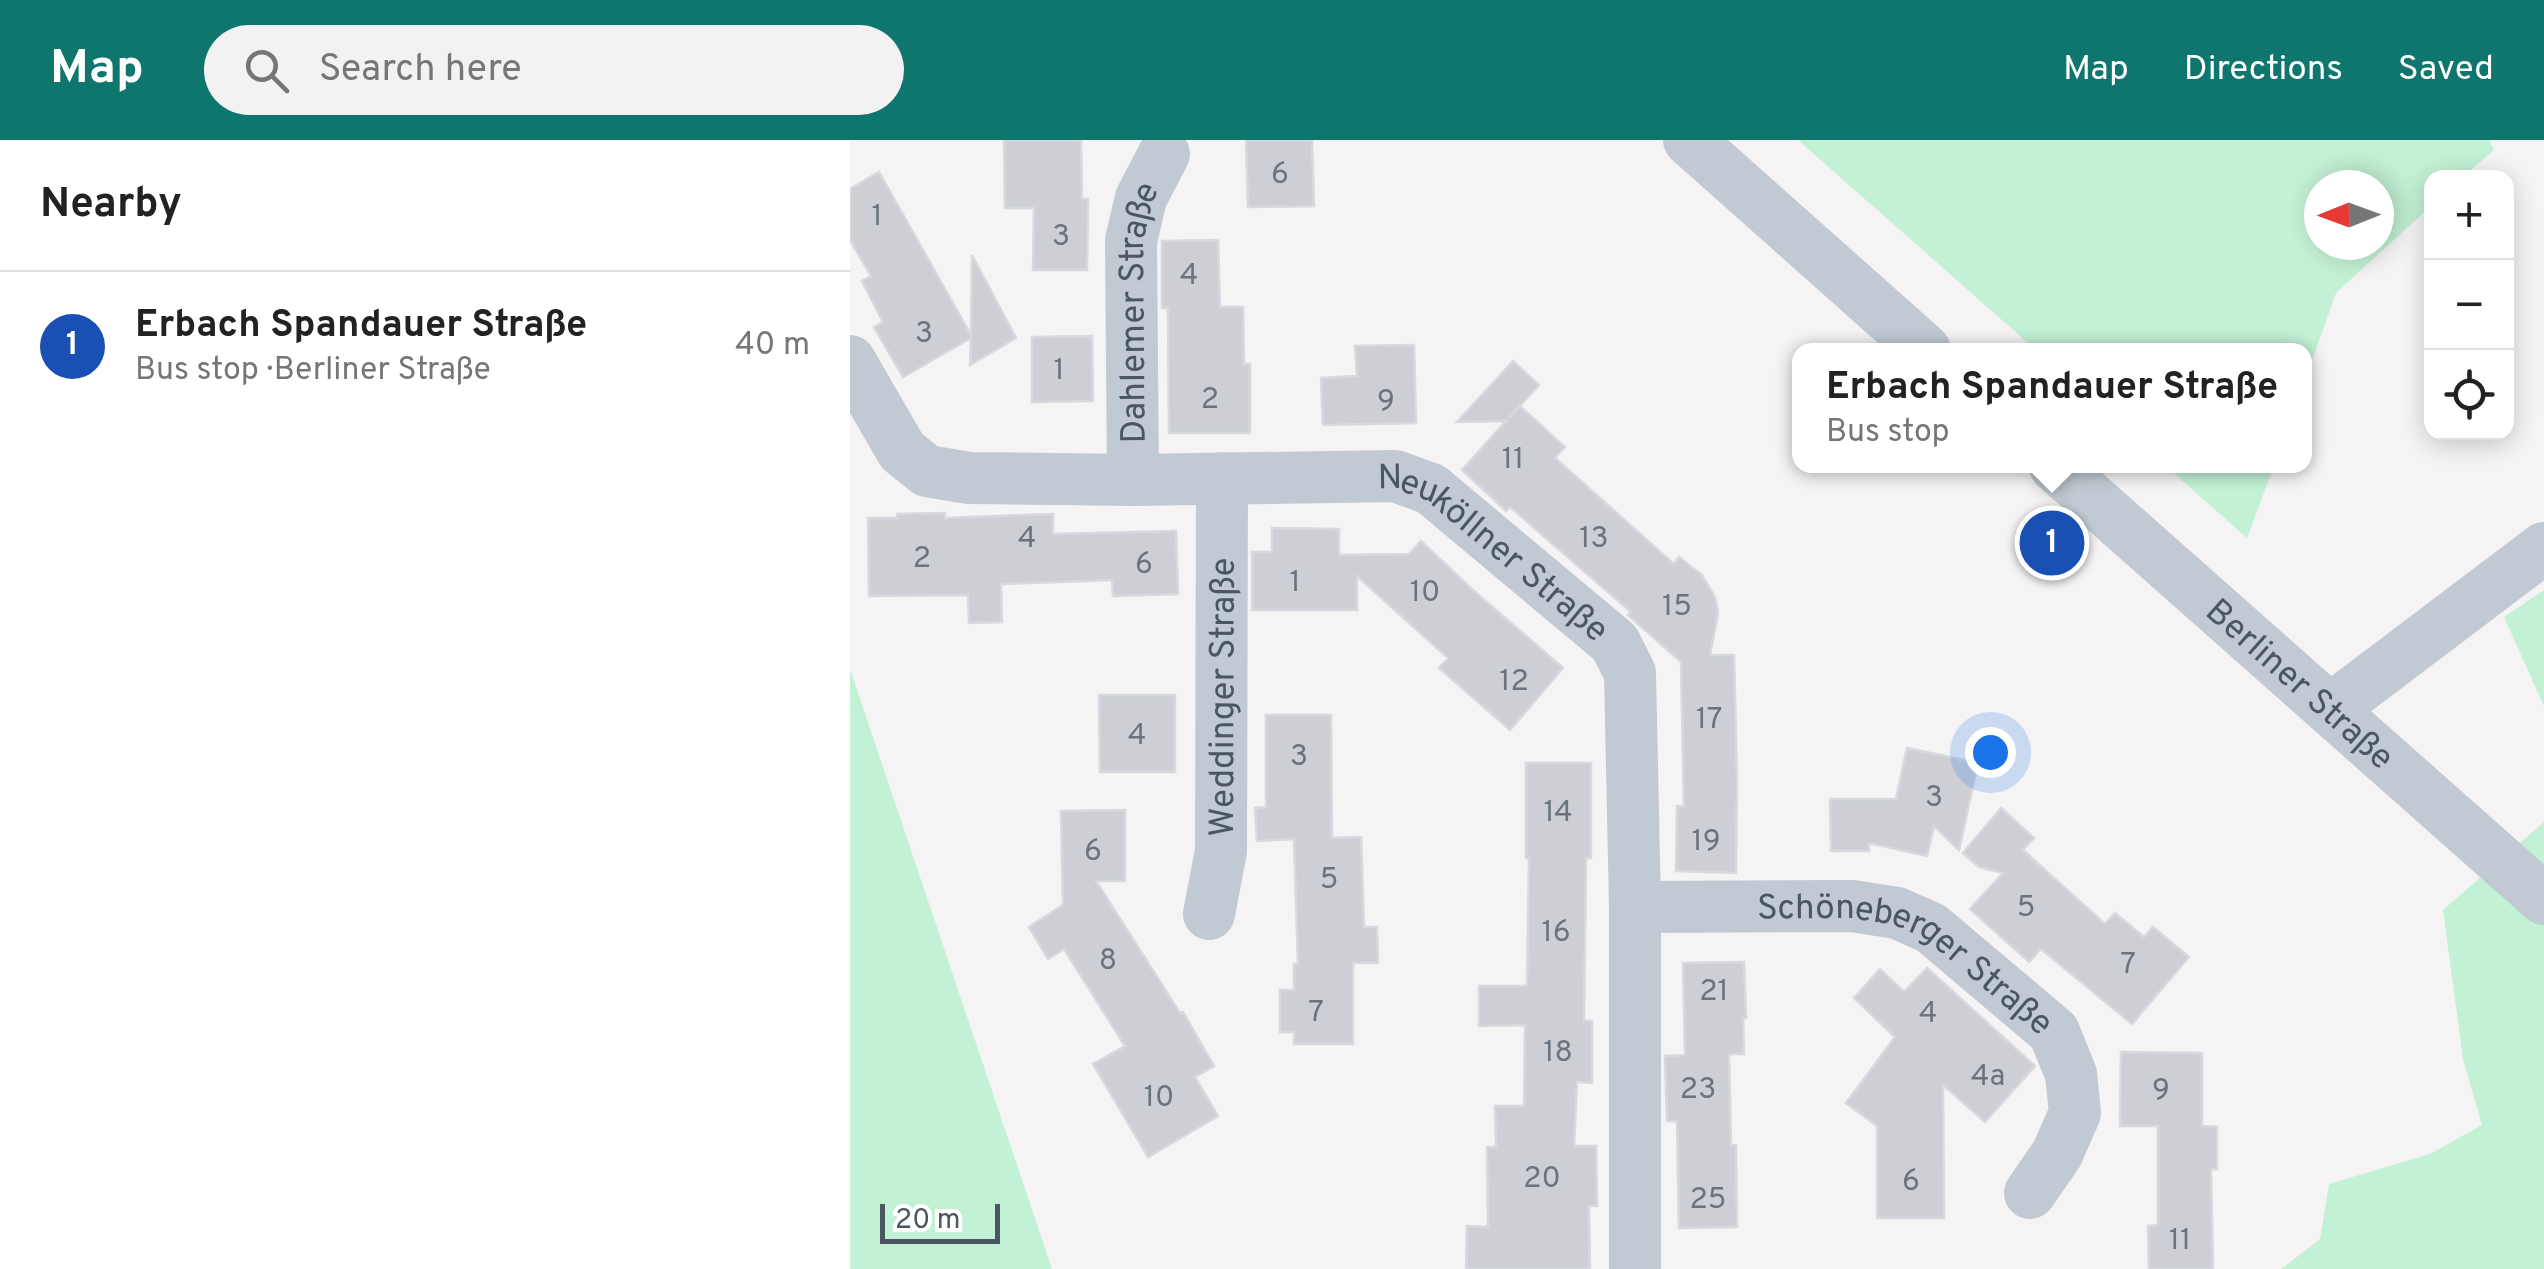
<!DOCTYPE html>
<html lang="en">
<head>
<meta charset="utf-8">
<style>
	body { margin:0; font-family:Overpass,sans-serif; background:#f2f2f2; color:#222 }
	.controls { position:absolute; right:30px; top:30px; display:grid; overflow:hidden; border-radius:20px; box-shadow:0 5px 25px #0003 }
	.controls button { width:90px; height:90px; display:grid; place-items:center; padding:0; border:0; border-bottom:2px solid #e0e0e0; background:#fff; color:#222; font:50px sans-serif }
	.compass { position:absolute; left:1454px; top:30px; width:90px; height:90px; border-radius:50%; background:#fff; box-shadow:0 5px 25px #0003; rotate:269deg }
	.scale { position:absolute; left:30px; bottom:25px; width:120px; box-sizing:border-box; padding-left:10px; border:5px solid #4a5661; border-top:0; font-size:28px; line-height:35px; white-space:nowrap; color:#4a5661; -webkit-text-stroke:8px #fff; paint-order:stroke }
	.you { position:absolute; left:1140px; top:612px; width:35px; height:35px; margin:-25px; border:8px solid #fff; border-radius:50%; background:#1a73e8; box-shadow:0 0 0 15px #1a73e833 }
	.badge { display:grid; place-items:center; width:65px; height:65px; border-radius:50%; background:#0f766e; color:#fff; font-size:32px; font-weight:700 }
	.pin { position:absolute; translate:-50% -50%; border:5px solid #fff; box-shadow:0 2px 10px #0006 }
	.popup { position:absolute; left:942px; top:203px; width:520px; height:130px; box-sizing:border-box; display:grid; place-content:center; border-radius:20px; background:#fff; filter:drop-shadow(0 2px 8px #0005); font-size:32px; white-space:nowrap; color:#767676 }
	.popup b { font-size:38px; color:#222 }
	.popup::after { content:''; position:absolute; left:50%; top:100%; margin-left:-20px; border:20px solid transparent; border-top-color:#fff }
	.list { margin:0; padding:0; list-style:none }
	h2 { display:flex; justify-content:space-between; align-items:center; height:130px; margin:0; padding:0 40px; font-size:42px }
	h2 small { font-size:32px; font-weight:400; color:#767676 }
	.list li { display:grid; grid-template-columns:65px 1fr auto; gap:30px; align-items:center; box-sizing:border-box; height:150px; padding:0 40px; border-top:2px solid #e0e0e0 }
	.list b { display:block; font-size:38px; white-space:nowrap }
	.list p { margin:0; font-size:32px; white-space:nowrap; color:#767676 }
	.list em { font-size:32px; font-style:normal; color:#767676 }
	.icon { flex:none; width:55px; height:55px; fill:none; stroke:currentColor; stroke-width:2; stroke-linecap:round; stroke-linejoin:round }
	.map { position:relative; flex:none; width:1694px; height:1129px; overflow:hidden }
	header { display:flex; align-items:center; gap:60px; box-sizing:border-box; height:140px; padding:0 50px; background:#0f766e; color:#fff }
	header strong { font-size:48px }
	nav { display:flex; gap:55px; margin-inline-start:auto; font-size:35px }
	.search { width:700px; height:90px; background:#f2f2f2; display:flex; align-items:center; gap:25px; box-sizing:border-box; padding:0 35px; border-radius:55px; color:#767676; font-size:38px }
	main { display:flex }
	aside { flex:1; background:#fff }
	.map>svg:first-child { display:block }
</style>
</head>
<body>
<header>
<strong>Map</strong>
<div class="search"><svg class="icon" aria-label="search" viewBox="0 0 24 24"><circle cx="10" cy="10" r="6"/><path d="M15 15l6 6"/></svg>Search here</div>
<nav><a>Map</a><a>Directions</a><a>Saved</a></nav>
</header>
<main>
<aside>
<h2>Nearby<small></small></h2>
<ul class="list">
<li><span class="badge" style="background:#1a4fb4">1</span><div><b>Erbach Spandauer Straße</b><p>Bus stop · Berliner Straße</p></div><em>40 m</em></li>
</ul>
</aside>
<div class="map">
<svg width="1694" height="1129" viewBox="0 0 1694 1129">
	<rect width="100%" height="100%" fill="#f5f3f3"/>
	<path fill="#c3f1d5" fill-rule="evenodd" d="M 948,0 L 1639,0 L 1644,10 L 1613,37 L 1582,38 L 1581,66 L 1486,153 L 1455,240 L 1454,210 L 1186,210 ZM 1529,45 L 1529,105 L 1469,105 L 1469,45 Z
		M 1316,326 L 1424,326 L 1397,398 Z
		M 1694,450 L 1694,566 L 1654,477 Z
		M 0,529 L 202,1129 L 0,1129 Z
		M 1694,682 L 1694,1129 L 1431,1129 L 1470,1099 L 1479,1044 L 1580,1014 L 1632,985 L 1613,919 L 1593,770 Z"/>
	<path fill="#cdcfd5" stroke="#d7d9de" stroke-width="2.5" d="M 154,0 L 231,0 L 232,59 L 238,59 L 237,130 L 183,130 L 184,68 L 155,68 Z
		M 396,0 L 462,0 L 464,66 L 398,67 Z
		M 29,32 L 121,195 L 122,115 L 166,198 L 120,225 L 121,198 L 53,237 L 24,187 L 33,182 L 12,141 L 21,136 L 0,100 L 0,49 Z
		M 368,100 L 370,167 L 393,167 L 394,224 L 400,224 L 400,293 L 319,293 L 318,168 L 312,168 L 312,101 Z
		M 242,196 L 243,261 L 182,262 L 182,197 Z
		M 564,205 L 566,283 L 473,285 L 471,238 L 507,236 L 505,206 Z
		M 663,221 L 689,245 L 659,278 L 670,266 L 715,307 L 705,318 L 824,424 L 829,417 L 852,435 L 865,457 L 868,473 L 860,515 L 884,515 L 887,640 L 886,733 L 826,731 L 827,666 L 834,667 L 831,522 L 778,475 L 781,472 L 660,367 L 656,371 L 612,330 L 656,281 L 607,282 Z
		M 95,373 L 95,378 L 203,374 L 203,394 L 326,391 L 328,454 L 263,456 L 262,440 L 151,444 L 152,482 L 119,483 L 118,455 L 19,456 L 18,378 L 47,378 L 47,374 Z
		M 422,388 L 489,389 L 489,415 L 559,414 L 571,401 L 624,451 L 713,528 L 660,590 L 589,528 L 598,518 L 507,436 L 507,470 L 402,470 L 402,412 L 422,412 Z
		M 249,555 L 325,555 L 325,632 L 250,632 Z
		M 416,575 L 481,575 L 482,698 L 511,697 L 514,787 L 527,787 L 528,823 L 503,823 L 503,904 L 444,904 L 444,892 L 430,892 L 430,850 L 444,850 L 444,824 L 448,824 L 444,699 L 407,701 L 405,668 L 416,667 Z
		M 1057,608 L 1128,623 L 1109,710 L 1084,686 L 1077,716 L 1019,703 L 1019,711 L 981,711 L 980,659 L 1046,659 Z
		M 676,623 L 741,623 L 741,718 L 736,718 L 734,881 L 742,881 L 742,943 L 727,942 L 724,1006 L 746,1006 L 747,1066 L 739,1066 L 740,1129 L 616,1129 L 617,1086 L 638,1087 L 637,1007 L 646,1007 L 645,966 L 674,966 L 675,885 L 629,886 L 629,846 L 677,846 L 679,718 L 676,718 Z
		M 1151,668 L 1184,698 L 1173,710 L 1255,784 L 1265,773 L 1294,797 L 1303,787 L 1339,817 L 1282,884 L 1191,809 L 1179,822 L 1120,769 L 1153,733 L 1129,727 L 1113,713 Z
		M 275,670 L 275,741 L 246,741 L 330,873 L 333,872 L 364,926 L 345,937 L 368,976 L 298,1017 L 243,924 L 275,906 L 214,809 L 198,819 L 179,787 L 213,765 L 211,671 Z
		M 894,822 L 896,878 L 893,878 L 894,914 L 879,914 L 881,1005 L 886,1005 L 887,1087 L 829,1088 L 827,981 L 817,981 L 815,916 L 835,915 L 833,823 Z
		M 1077,828 L 1185,926 L 1135,982 L 1093,945 L 1094,1078 L 1027,1078 L 1027,986 L 996,963 L 1045,897 L 1004,858 L 1030,829 L 1054,852 Z
		M 1271,912 L 1352,913 L 1352,986 L 1367,987 L 1367,1029 L 1361,1029 L 1363,1129 L 1299,1129 L 1298,1086 L 1308,1085 L 1308,986 L 1270,986 Z"/>
	<g fill="none" stroke-linecap="round" stroke-linejoin="round">
		<g stroke="#c1cad2" stroke-width="52">
			<path d="M 839,0 L 1075,210"/>
			<path id="s1" d="M 0,221 L 52,311 L 77,331 L 119,338 L 283,340 L 545,336 L 581,349 L 765,503 L 780,533 L 785,767 L 785,1129"/>
			<path id="s2" d="M 1205,326 L 1694,759"/>
			<path id="s3" d="M 283,340 L 281,101 L 291,58 L 314,14"/>
			<path d="M 1481,569 L 1694,408"/>
			<path id="s4" d="M 785,767 L 1002,766 L 1047,773 L 1081,788 L 1204,892 L 1221,934 L 1225,973 L 1207,1014 L 1180,1053"/>
			<path id="s5" d="M 359,774 L 371,711 L 372,338"/>
		</g>
	</g>
	<g text-anchor="middle" stroke-width="10" stroke-linejoin="round" paint-order="stroke">
		<g font-size="30" fill="#6b747e">
			<text x="430" y="43">6</text>
			<text x="27" y="85">1</text>
			<text x="211" y="105">3</text>
			<text x="339" y="144">4</text>
			<text x="74" y="202">3</text>
			<text x="209" y="239">1</text>
			<text x="360" y="268">2</text>
			<text x="536" y="270">9</text>
			<text x="663" y="328">11</text>
			<text x="177" y="407">4</text>
			<text x="744" y="407">13</text>
			<text x="72" y="427">2</text>
			<text x="294" y="433">6</text>
			<text x="445" y="451">1</text>
			<text x="575" y="461">10</text>
			<text x="827" y="475">15</text>
			<text x="664" y="550">12</text>
			<text x="859" y="588">17</text>
			<text x="287" y="604">4</text>
			<text x="449" y="625">3</text>
			<text x="1084" y="666">3</text>
			<text x="708" y="681">14</text>
			<text x="856" y="710">19</text>
			<text x="243" y="720">6</text>
			<text x="479" y="748">5</text>
			<text x="1176" y="776">5</text>
			<text x="706" y="801">16</text>
			<text x="258" y="829">8</text>
			<text x="1278" y="833">7</text>
			<text x="864" y="860">21</text>
			<text x="466" y="881">7</text>
			<text x="1078" y="882">4</text>
			<text x="708" y="921">18</text>
			<text x="1138" y="945">4a</text>
			<text x="848" y="958">23</text>
			<text x="1311" y="959">9</text>
			<text x="309" y="966">10</text>
			<text x="692" y="1047">20</text>
			<text x="1061" y="1050">6</text>
			<text x="858" y="1068">25</text>
			<text x="1330" y="1109">11</text>
		</g>
		<g font-size="35" fill="#4a5661" stroke="#fff">
			<text dy="12" stroke="none"><textPath href="#s3" startOffset="168">Dahlemer Straße</textPath></text>
			<text dy="12" stroke="none"><textPath href="#s1" startOffset="728">Neuköllner Straße</textPath></text>
			<text dy="12" stroke="none"><textPath href="#s2" startOffset="328">Berliner Straße</textPath></text>
			<text dy="12" stroke="none"><textPath href="#s5" startOffset="218">Weddinger Straße</textPath></text>
			<text dy="12" stroke="none"><textPath href="#s4" startOffset="288">Schöneberger Straße</textPath></text>
		</g>
	</g>
</svg>
<div class="controls">
<button>+</button>
<button>−</button>
<button><svg class="icon" aria-label="locate" viewBox="0 0 24 24"><circle cx="12" cy="12" r="6"/><path d="M12 2v4M12 18v4M2 12h4M18 12h4"/></svg></button>
</div>
<svg class="compass" viewBox="-18 -18 36 36"><path d="M0-13l5 13h-10z" fill="#e53935"/><path d="M0 13l5-13h-10z" fill="#767676"/></svg>
<div class="scale">20 m</div>
<div class="you"></div>
<div class="pin badge" style="left:1202px;top:403px;background:#1a4fb4">1</div>
<div class="popup"><b>Erbach Spandauer Straße</b>Bus stop</div>
</div>
</main>
</body>
</html>
